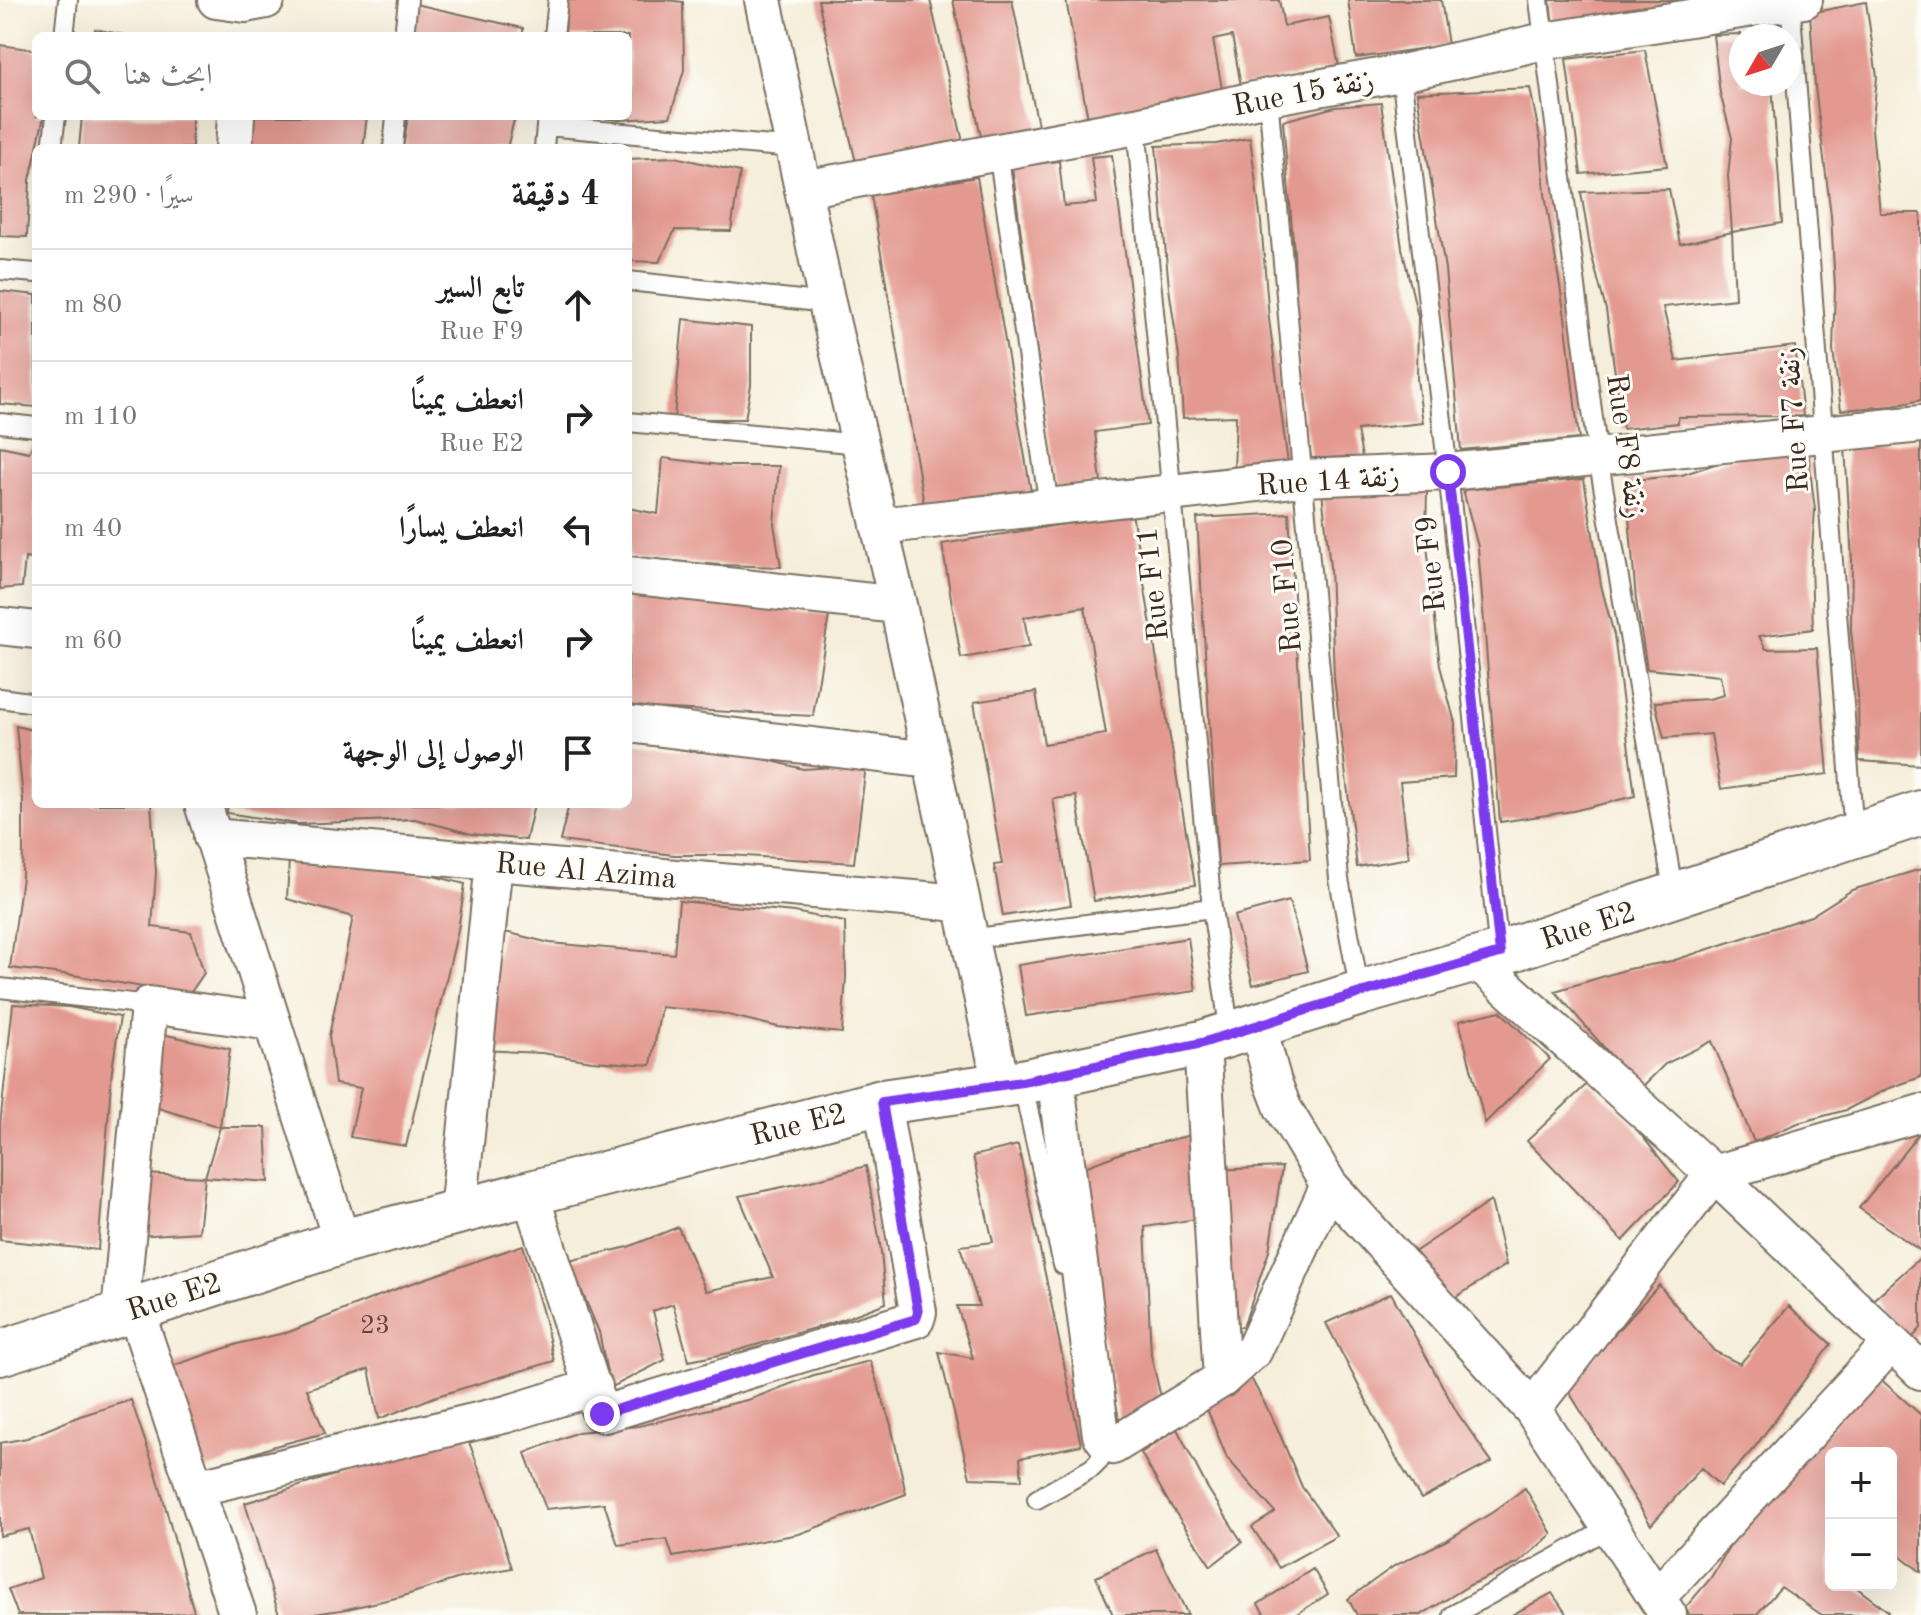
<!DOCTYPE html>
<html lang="ar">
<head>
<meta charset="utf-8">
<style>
	body { margin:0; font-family:"Old Standard TT",Amiri,serif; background:#f2f2f2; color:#222; direction:rtl }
	.controls { position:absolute; right:24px; bottom:24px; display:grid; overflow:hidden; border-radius:12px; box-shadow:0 8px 32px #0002 }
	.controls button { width:72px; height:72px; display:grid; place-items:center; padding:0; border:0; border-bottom:2px solid #e0e0e0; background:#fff; color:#222; font:40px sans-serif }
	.compass { position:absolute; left:1729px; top:24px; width:72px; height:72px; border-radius:50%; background:#fff; box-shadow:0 8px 32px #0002; rotate:231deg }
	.stop { position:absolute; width:24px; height:24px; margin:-18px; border:6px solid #7c3aed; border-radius:50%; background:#fff }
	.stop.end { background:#7c3aed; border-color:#fff; box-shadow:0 2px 8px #0008 }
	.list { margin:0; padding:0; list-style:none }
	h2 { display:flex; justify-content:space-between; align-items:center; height:104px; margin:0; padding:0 32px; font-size:34px }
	h2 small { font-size:26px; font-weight:400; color:#767676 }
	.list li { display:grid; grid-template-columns:52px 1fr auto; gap:24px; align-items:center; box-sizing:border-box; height:112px; padding:0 32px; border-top:2px solid #e0e0e0 }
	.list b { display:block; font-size:30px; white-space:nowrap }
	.list p { margin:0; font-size:26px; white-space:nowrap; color:#767676 }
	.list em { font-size:26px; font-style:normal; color:#767676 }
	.icon { flex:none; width:44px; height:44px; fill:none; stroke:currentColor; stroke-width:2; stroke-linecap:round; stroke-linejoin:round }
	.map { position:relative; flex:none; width:1921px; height:1615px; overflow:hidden; direction:ltr }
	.search { position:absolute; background:#fff; box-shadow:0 8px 32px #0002; left:32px; top:32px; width:600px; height:88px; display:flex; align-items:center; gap:20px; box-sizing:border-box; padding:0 28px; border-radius:12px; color:#767676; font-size:30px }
	.panel { position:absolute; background:#fff; box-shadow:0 8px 32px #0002; left:32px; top:144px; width:600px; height:664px; border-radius:12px; direction:rtl }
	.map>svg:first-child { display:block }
</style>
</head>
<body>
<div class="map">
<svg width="1921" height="1615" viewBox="0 0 1921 1615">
	<rect width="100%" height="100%" fill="#fdfcf7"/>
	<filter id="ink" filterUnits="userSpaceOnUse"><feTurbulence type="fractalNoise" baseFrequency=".0125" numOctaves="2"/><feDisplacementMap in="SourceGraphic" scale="16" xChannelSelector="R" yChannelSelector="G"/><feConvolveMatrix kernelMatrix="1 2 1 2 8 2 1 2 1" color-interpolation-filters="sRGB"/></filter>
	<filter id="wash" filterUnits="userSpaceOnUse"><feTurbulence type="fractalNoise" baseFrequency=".006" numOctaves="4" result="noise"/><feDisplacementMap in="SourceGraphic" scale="32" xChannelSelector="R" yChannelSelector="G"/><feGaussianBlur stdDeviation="1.8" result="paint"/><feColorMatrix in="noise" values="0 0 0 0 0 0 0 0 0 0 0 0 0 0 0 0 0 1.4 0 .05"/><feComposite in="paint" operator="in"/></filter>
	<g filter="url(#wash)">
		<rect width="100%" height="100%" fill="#f5eeda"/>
		<g id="blocks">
			<path fill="#e39990" d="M 567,0 L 666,0 L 683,2 L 684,70 L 670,117 L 619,120 L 603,118 L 628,116 L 628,36 L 565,36 Z
				M 818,0 L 930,0 L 963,142 L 857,167 Z
				M 953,0 L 1012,0 L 1039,130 L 982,142 Z
				M 1066,0 L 1279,0 L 1284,26 L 1329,17 L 1339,67 L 1241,86 L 1232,36 L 1213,40 L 1223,94 L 1088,119 Z
				M 1348,0 L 1441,0 L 1448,45 L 1356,58 Z
				M 1550,0 L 1719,0 L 1553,27 Z
				M 1866,2 L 1877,77 L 1872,129 L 1880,213 L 1921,213 L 1921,400 L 1893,406 L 1841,410 L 1833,350 L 1835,288 L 1831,215 L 1815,87 L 1810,13 Z
				M 415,4 L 523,28 L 523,36 L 414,36 Z
				M 95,29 L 124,35 L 124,36 L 94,36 Z
				M 1741,34 L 1741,84 L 1772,84 L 1782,223 L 1732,232 L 1728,176 L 1732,138 L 1720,93 L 1713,35 Z
				M 0,45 L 36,50 L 36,116 L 44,116 L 30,180 L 27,237 L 0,236 Z
				M 1645,50 L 1667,166 L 1581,174 L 1566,59 Z
				M 1530,88 L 1541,143 L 1545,194 L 1565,317 L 1579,439 L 1461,450 L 1445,269 L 1417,93 Z
				M 1381,103 L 1402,248 L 1418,317 L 1417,379 L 1423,423 L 1357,430 L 1362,457 L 1311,458 L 1299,386 L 1294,252 L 1283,121 L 1335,107 Z
				M 82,116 L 192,116 L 192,148 L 79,148 Z
				M 252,116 L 367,116 L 363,148 L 251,148 Z
				M 408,116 L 515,116 L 507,148 L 403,148 Z
				M 1250,138 L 1261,222 L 1269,319 L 1289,472 L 1234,472 L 1236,416 L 1183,418 L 1179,356 L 1169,288 L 1156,146 L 1216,144 Z
				M 1112,155 L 1148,425 L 1095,432 L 1101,482 L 1055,488 L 1012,167 L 1059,161 L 1064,206 L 1097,203 L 1091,157 Z
				M 675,157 L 740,172 L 731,231 L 675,230 L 659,262 L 628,261 L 628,159 Z
				M 977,177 L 1031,492 L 925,510 L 871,195 Z
				M 1669,189 L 1680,244 L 1732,232 L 1735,299 L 1663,307 L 1676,361 L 1795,346 L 1803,416 L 1678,417 L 1678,423 L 1623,429 L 1606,310 L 1591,253 L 1581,192 Z
				M 0,291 L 36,295 L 36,407 L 0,404 Z
				M 683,319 L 751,327 L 751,385 L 745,419 L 674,419 Z
				M 36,439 L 36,560 L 25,558 L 22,587 L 0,589 L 0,446 L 29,452 Z
				M 1921,441 L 1921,765 L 1859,761 L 1858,696 L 1851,630 L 1852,561 L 1845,447 Z
				M 1748,453 L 1808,453 L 1815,510 L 1811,563 L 1813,629 L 1759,636 L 1766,649 L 1817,648 L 1828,774 L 1721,789 L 1711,734 L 1664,738 L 1655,702 L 1709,699 L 1724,695 L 1720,676 L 1647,669 L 1636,600 L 1626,481 L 1682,475 Z
				M 663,458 L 727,466 L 779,466 L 774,524 L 781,567 L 719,565 L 628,557 L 628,508 L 658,514 Z
				M 1584,479 L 1601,585 L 1614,635 L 1635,796 L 1573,811 L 1500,822 L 1478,547 L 1463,490 Z
				M 1427,489 L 1426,536 L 1440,666 L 1455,723 L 1454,778 L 1400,782 L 1409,858 L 1357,867 L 1334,678 L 1330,567 L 1322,491 Z
				M 1132,513 L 1195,885 L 1094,901 L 1076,796 L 1053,799 L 1071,905 L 1003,916 L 994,865 L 1002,864 L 974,702 L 1036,692 L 1044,744 L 1106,734 L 1085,607 L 1024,617 L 1029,647 L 961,658 L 942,544 Z
				M 1289,513 L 1310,860 L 1218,866 L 1197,518 Z
				M 628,588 L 829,615 L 813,716 L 628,707 Z
				M 16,726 L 36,731 L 36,804 L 151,804 L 156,872 L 152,927 L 191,932 L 204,973 L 189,995 L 73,975 L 10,968 L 22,877 L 23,850 L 23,799 Z
				M 628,741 L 691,751 L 753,756 L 803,769 L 866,765 L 854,863 L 729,855 L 674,855 L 560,841 L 569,804 L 628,804 Z
				M 228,804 L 534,804 L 526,840 L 472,834 L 415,819 L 298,824 L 227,813 Z
				M 289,858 L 410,870 L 465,884 L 458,930 L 406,1146 L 350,1137 L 361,1088 L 335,1084 L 329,1036 L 353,917 L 287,899 Z
				M 1921,869 L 1921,1077 L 1887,1089 L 1846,1110 L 1798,1123 L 1754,1142 L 1712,1041 L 1665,1064 L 1640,1089 L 1555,991 L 1628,969 L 1672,961 L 1811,916 L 1852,890 Z
				M 679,901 L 794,912 L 845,922 L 846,977 L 842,1033 L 778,1027 L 720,1013 L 661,1007 L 651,1065 L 592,1061 L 542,1053 L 481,1050 L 501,931 L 550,943 L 674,954 Z
				M 1289,901 L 1308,971 L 1253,985 L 1234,916 Z
				M 1188,938 L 1196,991 L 1026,1016 L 1018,965 Z
				M 13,1004 L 69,1007 L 120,1017 L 112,1070 L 98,1250 L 0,1240 L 0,1125 Z
				M 1500,1011 L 1550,1059 L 1485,1123 L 1459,1021 Z
				M 149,1031 L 230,1049 L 220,1127 L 145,1104 Z
				M 1588,1083 L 1626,1116 L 1679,1182 L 1623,1241 L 1527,1141 Z
				M 220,1127 L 266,1127 L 269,1182 L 205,1177 Z
				M 1921,1131 L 1921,1251 L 1859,1208 Z
				M 1191,1135 L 1196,1219 L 1145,1227 L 1151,1355 L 1164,1410 L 1121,1430 L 1072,1172 L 1129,1150 Z
				M 1018,1145 L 1081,1445 L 1020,1458 L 1022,1480 L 970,1478 L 939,1352 L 973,1358 L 957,1306 L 979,1306 L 960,1246 L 993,1242 L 973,1156 Z
				M 866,1166 L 880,1243 L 886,1303 L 838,1321 L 729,1353 L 689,1361 L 673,1304 L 653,1311 L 665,1360 L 610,1388 L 599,1332 L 569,1261 L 628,1247 L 678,1227 L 706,1291 L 773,1277 L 739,1196 L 807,1182 Z
				M 1282,1167 L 1269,1251 L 1243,1327 L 1226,1328 L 1215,1170 Z
				M 143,1174 L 205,1177 L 199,1232 L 136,1236 Z
				M 1491,1201 L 1506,1265 L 1450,1301 L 1413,1253 Z
				M 523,1245 L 544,1317 L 554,1361 L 437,1396 L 379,1419 L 369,1369 L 307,1389 L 325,1433 L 275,1446 L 202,1471 L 172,1366 L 241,1343 L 289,1332 L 401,1287 Z
				M 1921,1257 L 1921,1328 L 1908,1343 L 1874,1299 Z
				M 1659,1285 L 1714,1351 L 1740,1364 L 1789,1306 L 1831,1344 L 1754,1448 L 1720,1486 L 1701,1468 L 1651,1525 L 1566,1387 Z
				M 1391,1293 L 1458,1414 L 1492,1462 L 1421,1499 L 1394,1454 L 1326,1323 Z
				M 870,1361 L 891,1425 L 906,1494 L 799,1534 L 673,1557 L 667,1539 L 618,1545 L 604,1503 L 546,1509 L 525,1453 L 578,1432 L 639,1426 L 751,1399 L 814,1375 Z
				M 1876,1375 L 1921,1415 L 1921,1572 L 1891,1548 L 1891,1453 L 1831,1453 L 1831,1585 L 1853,1585 L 1889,1612 L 1886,1615 L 1822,1615 L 1781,1587 L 1756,1615 L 1690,1615 L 1685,1608 L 1710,1579 L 1736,1536 Z
				M 1251,1378 L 1276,1425 L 1302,1487 L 1337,1536 L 1279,1568 L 1252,1527 L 1275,1512 L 1227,1458 L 1207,1409 Z
				M 131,1400 L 157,1476 L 194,1612 L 171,1615 L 18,1615 L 8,1589 L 41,1578 L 29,1529 L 0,1536 L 0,1443 L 27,1438 L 80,1416 Z
				M 1177,1429 L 1207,1487 L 1242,1542 L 1211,1566 L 1169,1503 L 1141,1453 Z
				M 466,1434 L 490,1498 L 512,1568 L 460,1578 L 400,1597 L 347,1609 L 308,1615 L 279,1615 L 245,1503 Z
				M 1525,1488 L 1552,1534 L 1519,1563 L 1470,1585 L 1421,1615 L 1357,1615 L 1348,1599 L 1394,1566 L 1447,1540 L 1493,1512 Z
				M 1156,1549 L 1188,1615 L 1113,1615 L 1096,1577 Z
				M 1313,1569 L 1328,1594 L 1295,1615 L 1265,1615 L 1258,1604 Z
				M 1552,1593 L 1567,1615 L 1512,1615 Z"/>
		</g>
	</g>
	<g filter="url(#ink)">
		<use href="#blocks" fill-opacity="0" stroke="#7c6f60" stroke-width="2"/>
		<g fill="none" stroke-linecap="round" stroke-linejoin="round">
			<g stroke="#7c6f60" stroke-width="22">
				<path id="service" d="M 1539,0 L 1598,457 L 1674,895
					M 1790,0 L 1854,835
					M 64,36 L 68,0
					M 404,36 L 408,0
					M 554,36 L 558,0
					M 1401,73 L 1448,472 L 1499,953
					M 1268,97 L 1339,879 L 1360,993
					M 546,126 L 794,148
					M 1136,126 L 1212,908 L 1230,1035
					M 52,148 L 56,116
					M 393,148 L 396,116
					M 544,148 L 547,116
					M 998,151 L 1049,507
					M 0,270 L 36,273
					M 628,281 L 827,303
					M 628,422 L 860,444
					M 0,423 L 36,427
					M 0,698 L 36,703
					M 968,939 L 1212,908
					M 0,988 L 149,1005
					M 1022,1082 L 1063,1265
					M 1037,1499 L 1092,1468 L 1099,1461 L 1103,1452 L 1099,1439
					M 1453,1615 L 1611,1527"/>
			</g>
			<g stroke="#7c6f60" stroke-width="40">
				<path id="minor" d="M 216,0 L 245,4 L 266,0
					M 763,0 L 827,303 L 898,605 L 1001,1084
					M 234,148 L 236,116
					M 804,189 L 1136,126 L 1268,97 L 1401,73 L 1545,41 L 1804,0
					M 879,526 L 1303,478 L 1448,472 L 1921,424
					M 628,575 L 898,605
					M 0,626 L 36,630
					M 628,724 L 930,760
					M 203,804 L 342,1242
					M 212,837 L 960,903
					M 1475,959 L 1714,1174 L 1921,1371
					M 1202,1043 L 1222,1379
					M 1055,1075 L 1101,1435 L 1107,1443 L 1113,1446 L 1222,1379 L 1254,1350 L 1329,1185 L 1283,1108 L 1273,1082 L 1257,1024
					M 1329,1185 L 1532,1409 L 1668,1615
					M 530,1193 L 600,1412 L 604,1414 L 916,1319 L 918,1312 L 882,1102
					M 458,1212 L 494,862
					M 135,1309 L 238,1615
					M 120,1313 L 149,1005 L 272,1022
					M 1532,1409 L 1714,1174 L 1921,1113
					M 195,1488 L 507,1414 L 594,1387
					M 1657,1597 L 1891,1343"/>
			</g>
			<g stroke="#7c6f60" stroke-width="48">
				<path id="tertiary" d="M 0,1353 L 342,1242 L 882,1102 L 1022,1082 L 1202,1043 L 1360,993 L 1500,953 L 1921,813"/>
			</g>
			<use href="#service" stroke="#fff" stroke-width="18"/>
			<use href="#minor" stroke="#fff" stroke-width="36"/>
			<use href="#tertiary" stroke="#fff" stroke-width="44"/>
		</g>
	</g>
	<g fill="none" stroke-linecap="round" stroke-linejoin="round" filter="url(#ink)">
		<path stroke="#7c3aed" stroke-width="10" d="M 602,1414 L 916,1319 L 918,1312 L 882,1102 L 1022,1082 L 1202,1043 L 1360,993 L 1500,953 L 1448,472"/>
	</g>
	<g text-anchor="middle" stroke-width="6" stroke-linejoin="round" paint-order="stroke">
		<g font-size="26" fill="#65463a">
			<text x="375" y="1333">23</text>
		</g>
		<g font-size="30" fill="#3b2a1e" stroke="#fdfcf7">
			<text transform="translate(1303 92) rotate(-11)" y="10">Rue 15 زنقة</text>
			<text transform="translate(1793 420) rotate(-94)" y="10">Rue F7 زنقة</text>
			<text transform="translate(1627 446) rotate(82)" y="10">Rue F8 زنقة</text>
			<text transform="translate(1328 480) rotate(-4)" y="10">Rue 14 زنقة</text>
			<text transform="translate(1430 564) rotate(-96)" y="10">Rue F9</text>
			<text transform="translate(1152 584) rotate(-96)" y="10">Rue F11</text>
			<text transform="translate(1286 596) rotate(-95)" y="10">Rue F10</text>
			<text transform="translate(586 870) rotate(5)" y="10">Rue Al Azima</text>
			<text transform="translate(1588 925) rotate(-18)" y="10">Rue E2</text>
			<text transform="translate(798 1124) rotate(-14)" y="10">Rue E2</text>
			<text transform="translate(174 1296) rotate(-18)" y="10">Rue E2</text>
		</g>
	</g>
</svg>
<div class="controls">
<button>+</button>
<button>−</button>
</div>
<svg class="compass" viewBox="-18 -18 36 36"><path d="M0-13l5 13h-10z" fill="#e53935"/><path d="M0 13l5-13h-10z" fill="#767676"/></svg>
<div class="stop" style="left:1448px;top:472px"></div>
<div class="stop end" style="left:602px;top:1414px"></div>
<div class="search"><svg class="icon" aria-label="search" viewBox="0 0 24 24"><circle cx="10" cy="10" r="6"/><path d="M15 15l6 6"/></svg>ابحث هنا</div>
<section class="panel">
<h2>4 دقيقة<small>سيرًا · 290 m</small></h2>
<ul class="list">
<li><svg class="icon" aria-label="ahead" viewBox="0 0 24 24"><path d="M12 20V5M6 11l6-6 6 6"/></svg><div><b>تابع السير</b><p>Rue F9</p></div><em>80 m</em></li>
<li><svg class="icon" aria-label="right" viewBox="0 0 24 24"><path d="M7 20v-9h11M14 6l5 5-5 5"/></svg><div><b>انعطف يمينًا</b><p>Rue E2</p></div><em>110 m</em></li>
<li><svg class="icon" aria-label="left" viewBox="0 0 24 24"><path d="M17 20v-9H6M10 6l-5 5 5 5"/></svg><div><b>انعطف يسارًا</b></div><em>40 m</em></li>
<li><svg class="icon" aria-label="right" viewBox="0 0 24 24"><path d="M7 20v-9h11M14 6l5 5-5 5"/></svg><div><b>انعطف يمينًا</b></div><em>60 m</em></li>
<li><svg class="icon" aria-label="arrive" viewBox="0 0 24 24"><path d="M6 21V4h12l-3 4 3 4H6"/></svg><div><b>الوصول إلى الوجهة</b></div></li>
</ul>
</section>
</div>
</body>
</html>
